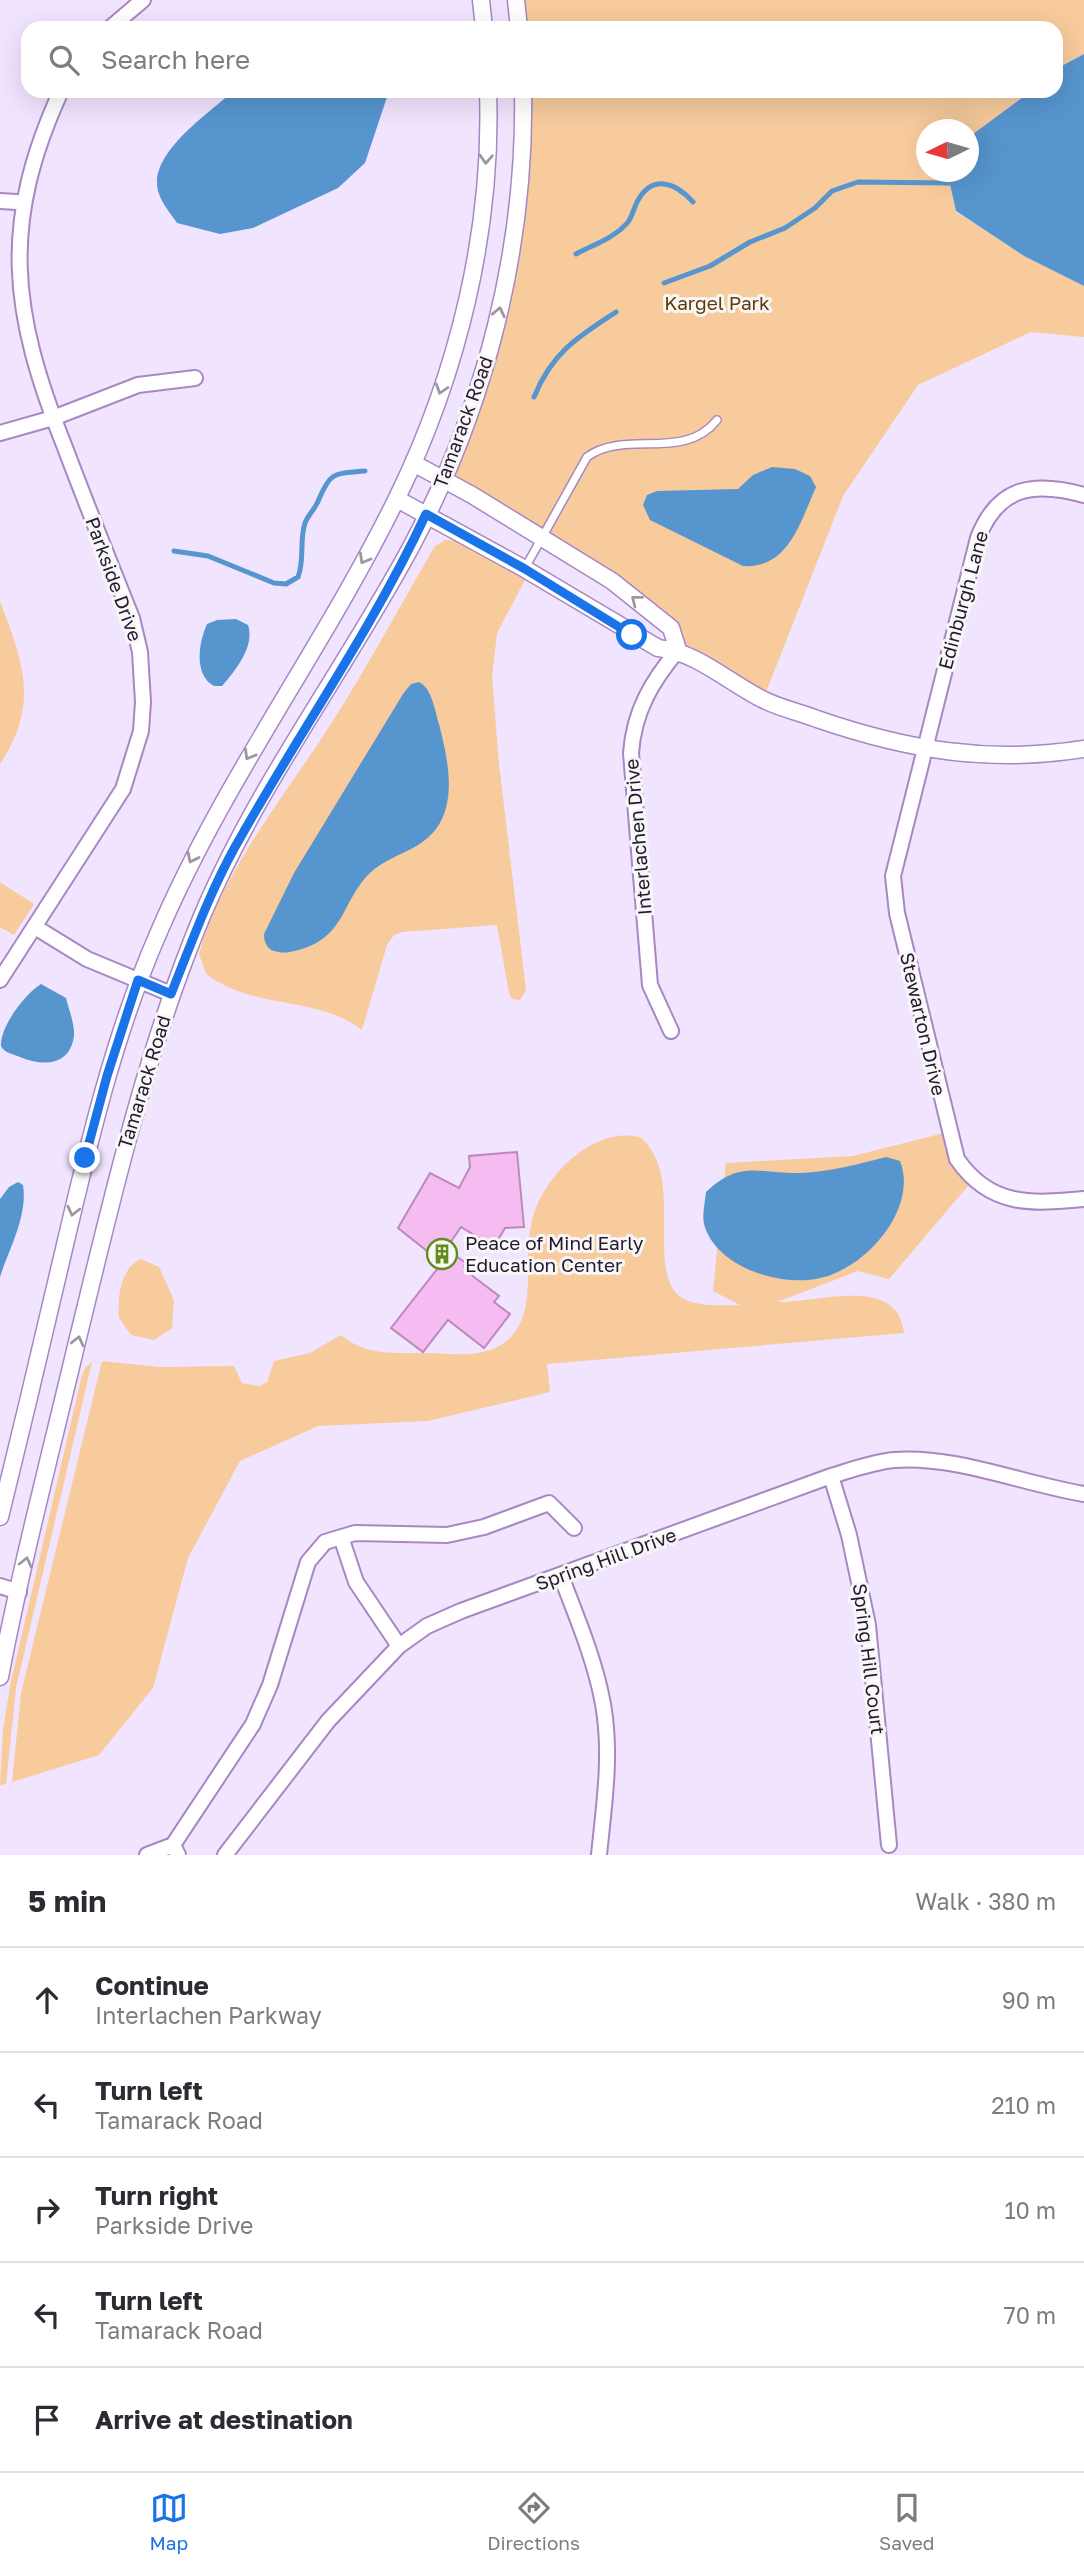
<!DOCTYPE html>
<html lang="en">
<head>
<meta charset="utf-8">
<style>
	body { margin:0; font-family:"Golos Text",sans-serif; background:#f2f2f3; color:#2b2b33 }
	.compass { position:absolute; left:916px; top:119px; width:63px; height:63px; border-radius:50%; background:#fff; box-shadow:0 7px 28px #0002; rotate:265deg }
	.stop { position:absolute; width:21px; height:21px; margin:-16px; border:5px solid #1a73e8; border-radius:50%; background:#fff }
	.stop.end { background:#1a73e8; border-color:#fff; box-shadow:0 2px 7px #0008 }
	.list { margin:0; padding:0; list-style:none }
	h2 { display:flex; justify-content:space-between; align-items:center; height:91px; margin:0; padding:0 28px; font-size:30px }
	h2 small { font-size:23px; font-weight:400; color:#7c7c81 }
	.list li { display:grid; grid-template-columns:46px 1fr auto; gap:21px; align-items:center; box-sizing:border-box; height:105px; padding:0 28px; border-top:2px solid #e1e1e2 }
	.list b { display:block; font-size:26px; white-space:nowrap }
	.list p { margin:0; font-size:23px; white-space:nowrap; color:#7c7c81 }
	.list em { font-size:23px; font-style:normal; color:#7c7c81 }
	.icon { flex:none; width:38px; height:38px; fill:none; stroke:currentColor; stroke-width:2; stroke-linecap:round; stroke-linejoin:round }
	.map { position:relative; flex:none; width:1084px; height:1855px; overflow:hidden }
	.search { position:absolute; background:#fff; box-shadow:0 7px 28px #0002; left:21px; right:21px; top:21px; height:77px; display:flex; align-items:center; gap:18px; box-sizing:border-box; padding:0 24px; border-radius:21px; color:#7c7c81; font-size:26px }
	.sheet { height:616px; background:#fff }
	nav { display:flex; justify-content:space-around; align-items:center; box-sizing:border-box; height:98px; border-top:2px solid #e1e1e2; background:#fff; font-size:19px; color:#7c7c81 }
	nav a { display:grid; justify-items:center; gap:4px }
	nav .on { color:#1a73e8 }
	.map>svg:first-child { display:block }
</style>
</head>
<body>
<div class="map">
<svg width="1084" height="1855" viewBox="0 0 1084 1855">
	<rect width="100%" height="100%" fill="#f1e4fe"/>
	<path fill="#f7cb9c" d="M 516,0 L 1084,0 L 1084,54 L 1056,69 L 1056,28 L 519,28 Z
		M 523,91 L 1031,91 L 969,137 L 968,130 L 926,130 L 926,172 L 949,172 L 956,212 L 1024,256 L 1084,286 L 1084,337 L 1031,332 L 918,385 L 843,496 L 763,700 L 678,650 L 671,628 L 444,480 L 503,294 Z
		M 445,540 L 459,541 L 525,580 L 497,633 L 492,677 L 499,764 L 526,990 L 520,1000 L 512,999 L 509,993 L 497,925 L 402,932 L 394,935 L 387,945 L 362,1030 C 317,995 253,1010 206,974 L 199,954 C 222,872 284,797 329,727 C 367,668 400,606 435,546 Z
		M 0,601 C 23,662 40,704 0,764 Z
		M 0,882 L 34,904 L 14,935 L 0,927 Z
		M 948,1132 L 973,1180 L 889,1279 L 858,1271 L 777,1302 C 814,1304 898,1273 904,1333 L 547,1364 L 550,1392 L 428,1421 L 318,1426 L 240,1461 L 188,1558 L 153,1688 L 99,1755 L 12,1782 L 21,1693 L 102,1361 L 159,1367 L 234,1366 L 242,1383 L 259,1386 L 267,1382 L 274,1361 L 310,1353 L 341,1335 C 365,1356 396,1353 427,1353 C 453,1354 488,1359 509,1339 C 537,1312 524,1265 530,1231 C 534,1200 555,1170 580,1152 C 599,1139 618,1132 640,1137 C 689,1178 640,1279 686,1300 C 702,1307 722,1305 740,1305 L 713,1291 L 726,1163 L 853,1156 Z
		M 141,1259 L 159,1267 L 174,1300 L 172,1328 L 154,1340 L 131,1335 L 119,1318 C 117,1298 121,1267 141,1259 Z
		M 92,1362 L 16,1688 L 6,1784 L 0,1785 L 3,1730 L 10,1686 L 81,1379 L 85,1368 Z"/>
	<path fill="#5795cf" d="M 1084,54 L 1084,286 L 1024,256 L 956,211 L 948,175 L 949,172 L 968,172 L 969,137 L 1031,91 L 1056,91 L 1056,69 Z
		M 233,91 L 389,91 L 365,163 L 338,188 L 253,228 L 220,234 L 177,223 C 171,214 163,205 159,194 C 145,155 209,114 233,91 Z
		M 772,467 L 795,469 L 810,476 L 816,487 C 800,523 788,569 743,566 L 650,520 L 643,505 L 647,495 L 657,491 L 738,489 L 753,475 Z
		M 236,619 L 248,625 C 255,646 236,670 222,686 L 214,686 C 193,674 199,642 207,624 L 217,620 Z
		M 419,682 C 432,688 435,711 439,724 C 449,763 461,817 421,843 C 403,855 381,860 366,877 C 343,903 343,935 305,948 C 297,950 287,954 279,952 C 268,951 264,944 264,934 L 294,873 L 403,694 L 411,684 Z
		M 41,984 L 66,998 C 69,1011 77,1029 73,1041 C 66,1068 39,1065 20,1057 C 13,1054 4,1053 1,1046 C 0,1026 26,993 41,984 Z
		M 886,1157 L 900,1161 C 919,1209 864,1271 816,1279 C 777,1286 715,1266 704,1224 C 702,1215 705,1202 706,1192 C 741,1159 758,1174 801,1173 C 830,1172 858,1164 886,1157 Z
		M 18,1182 L 23,1185 C 28,1216 9,1249 0,1277 L 0,1199 L 9,1187 Z"/>
	<g fill="none" stroke-linecap="round" stroke-linejoin="round">
		<path stroke="#5795cf" stroke-width="5" d="M 576,254 C 593,245 616,237 628,222 C 632,217 634,208 637,202 C 652,174 675,182 693,202
			M 664,283 L 710,266 L 750,242 L 785,228 L 815,208 L 832,191 L 858,182 L 950,183
			M 534,397 C 552,353 577,337 616,312
			M 174,551 L 208,556 L 274,583 L 286,584 L 298,577 C 305,559 299,541 305,523 C 308,515 316,508 319,499 C 331,471 334,474 365,471"/>
	</g>
	<path fill="#f4bcf1" stroke="#be88bb" stroke-width="2" d="M 517,1152 L 524,1227 L 505,1228 L 494,1247 L 461,1227 L 446,1249 L 466,1263 L 464,1266 L 474,1277 L 499,1296 L 494,1302 L 510,1314 L 484,1348 L 448,1320 L 423,1352 L 391,1328 L 438,1268 L 433,1263 L 437,1259 L 398,1228 L 430,1173 L 459,1188 L 470,1167 L 469,1156 Z"/>
	<g fill="none" stroke-linecap="round" stroke-linejoin="round">
		<g stroke="#a787c4" stroke-width="10">
			<path id="service" d="M 525,568 L 587,457 C 624,429 684,462 717,420"/>
		</g>
		<g stroke="#a787c4" stroke-width="18">
			<path id="minor" d="M 110,28 L 143,0
				M 0,201 L 17,202
				M 0,433 L 53,418 L 138,385 L 195,378
				M 1084,495 C 1034,481 998,486 978,538 L 893,876 L 897,913 L 957,1159 C 990,1207 1031,1204 1084,1199
				M 35,927 L 87,959 L 171,994
				M 0,980 L 123,789 L 141,731 L 143,702 L 140,652 L 132,618 C 109,561 86,503 64,445 C 11,312 0,224 61,91
				M 671,1031 L 650,985 L 631,753 C 634,711 652,681 678,650
				M 831,1476 L 849,1535 L 868,1625 L 889,1845
				M 341,1537 L 356,1582 L 399,1646
				M 561,1576 C 577,1618 595,1660 603,1704 C 612,1754 604,1805 599,1855
				M 0,1586 L 19,1592
				M 147,1855 L 173,1845
				M 178,1855 L 173,1845 L 253,1724 L 270,1685 L 308,1562 L 325,1542 L 355,1533 L 447,1535 L 484,1527 L 549,1503 L 574,1528
				M 225,1855 L 328,1721 L 399,1646 L 427,1626 L 461,1611 L 831,1476 C 851,1470 873,1462 894,1460 C 955,1455 1023,1484 1084,1494"/>
		</g>
		<g stroke="#a787c4" stroke-width="19">
			<path id="tertiary" d="M 481,0 L 484,28
				M 516,0 L 519,28
				M 413,463 L 472,495 L 612,581 L 671,628 L 678,650
				M 397,499 L 525,569 L 658,648 C 697,652 728,682 762,699 C 779,708 799,712 817,719 C 907,750 989,764 1084,749
				M 0,1517 C 22,1428 43,1338 64,1249 C 89,1142 114,1035 158,934 C 223,781 324,647 397,498 C 458,373 493,230 488,91
				M 0,1677 C 21,1566 50,1456 76,1346 C 112,1200 144,1055 202,916 C 257,786 344,671 411,547 C 485,408 526,249 523,91"/>
		</g>
		<use href="#service" stroke="#fff" stroke-width="7"/>
		<use href="#minor" stroke="#fff" stroke-width="14"/>
		<use href="#tertiary" stroke="#fff" stroke-width="16"/>
	</g>
	<defs><path id="oneway-chevron" d="M-2-3.5L2.5 0L-2 3.5" fill="none" stroke-width="1.6" stroke-linecap="round" stroke-linejoin="round" transform="scale(1.75)"/></defs>
	<g stroke="#9d97a1">
		<use href="#oneway-chevron" transform="translate(486 159) rotate(93)"/>
		<use href="#oneway-chevron" transform="translate(499 312) rotate(-78)"/>
		<use href="#oneway-chevron" transform="translate(441 389) rotate(108)"/>
		<use href="#oneway-chevron" transform="translate(364 559) rotate(120)"/>
		<use href="#oneway-chevron" transform="translate(636 600) rotate(-142)"/>
		<use href="#oneway-chevron" transform="translate(249 755) rotate(120)"/>
		<use href="#oneway-chevron" transform="translate(192 858) rotate(116)"/>
		<use href="#oneway-chevron" transform="translate(73 1211) rotate(103)"/>
		<use href="#oneway-chevron" transform="translate(78 1341) rotate(-76)"/>
		<use href="#oneway-chevron" transform="translate(26 1562) rotate(-77)"/>
	</g>
	<g fill="none" stroke-linecap="round" stroke-linejoin="round">
		<path stroke="#1a73e8" stroke-width="9" d="M 85,1158 L 107,1076 L 138,980 L 171,994 C 191,944 209,894 235,847 C 297,736 372,630 426,514 L 525,569 L 632,635"/>
	</g>
	<defs>
		<g id="building-ring" transform="scale(1.575)"><circle r="9.5" fill="#f7f7f7" stroke="#638c1a" stroke-width="1.5"/><path d="M-4-6H4V6H1V3H-1V6H-4ZM-2.5-4.3h1.7v1.8h-1.7ZM.8-4.3h1.7v1.8H.8ZM-2.5-1h1.7V.8h-1.7ZM.8-1h1.7V.8H.8Z" fill="#638c1a"/></g>
	</defs>
	<g fill-rule="evenodd">
		<use href="#building-ring" x="442" y="1254"/>
	</g>
	<g text-anchor="middle" stroke-width="6" stroke-linejoin="round" paint-order="stroke">
		<g font-size="19" fill="#613b03" stroke="#f7f7f7">
			<text x="717" y="310">Kargel Park</text>
		</g>
		<g font-size="19" fill="#25182f" stroke="#f7f7f7">
			<text transform="translate(463 422) rotate(-70)" y="7">Tamarack Road</text>
			<text transform="translate(114 579) rotate(70)" y="7">Parkside Drive</text>
			<text transform="translate(963 600) rotate(-75)" y="7">Edinburgh Lane</text>
			<text transform="translate(638 837) rotate(-95)" y="7">Interlachen Drive</text>
			<text transform="translate(923 1024) rotate(77)" y="7">Stewarton Drive</text>
			<text transform="translate(144 1082) rotate(-73)" y="7">Tamarack Road</text>
			<text transform="translate(606 1559) rotate(-20)" y="7">Spring Hill Drive</text>
			<text transform="translate(869 1659) rotate(83)" y="7">Spring Hill Court</text>
		</g>
		<g font-size="19" fill="#25182f" stroke="#f7f7f7" text-anchor="start">
			<text x="465" y="1250">Peace of Mind Early<tspan x="465" dy="22">Education Center</tspan></text>
		</g>
	</g>
</svg>
<svg class="compass" viewBox="-18 -18 36 36"><path d="M0-13l5 13h-10z" fill="#e53935"/><path d="M0 13l5-13h-10z" fill="#7c7c81"/></svg>
<div class="stop" style="left:632px;top:635px"></div>
<div class="stop end" style="left:85px;top:1158px"></div>
<div class="search"><svg class="icon" aria-label="search" viewBox="0 0 24 24"><circle cx="10" cy="10" r="6"/><path d="M15 15l6 6"/></svg>Search here</div>
</div>
<section class="sheet">
<h2>5 min<small>Walk · 380 m</small></h2>
<ul class="list">
<li><svg class="icon" aria-label="ahead" viewBox="0 0 24 24"><path d="M12 20V5M6 11l6-6 6 6"/></svg><div><b>Continue</b><p>Interlachen Parkway</p></div><em>90 m</em></li>
<li><svg class="icon" aria-label="left" viewBox="0 0 24 24"><path d="M17 20v-9H6M10 6l-5 5 5 5"/></svg><div><b>Turn left</b><p>Tamarack Road</p></div><em>210 m</em></li>
<li><svg class="icon" aria-label="right" viewBox="0 0 24 24"><path d="M7 20v-9h11M14 6l5 5-5 5"/></svg><div><b>Turn right</b><p>Parkside Drive</p></div><em>10 m</em></li>
<li><svg class="icon" aria-label="left" viewBox="0 0 24 24"><path d="M17 20v-9H6M10 6l-5 5 5 5"/></svg><div><b>Turn left</b><p>Tamarack Road</p></div><em>70 m</em></li>
<li><svg class="icon" aria-label="arrive" viewBox="0 0 24 24"><path d="M6 21V4h12l-3 4 3 4H6"/></svg><div><b>Arrive at destination</b></div></li>
</ul>
</section>
<nav>
<a class="on"><svg class="icon" aria-label="map" viewBox="0 0 24 24"><path d="M3 6l6-2 6 2 6-2v14l-6 2-6-2-6 2zM9 4v14M15 6v14"/></svg>Map</a>
<a><svg class="icon" aria-label="directions" viewBox="0 0 24 24"><path d="M12 3l9 9-9 9-9-9zM9 14v-3h6M13 9l2 2-2 2"/></svg>Directions</a>
<a><svg class="icon" aria-label="saved" viewBox="0 0 24 24"><path d="M7 4h10v16l-5-4-5 4z"/></svg>Saved</a>
</nav>
</body>
</html>
